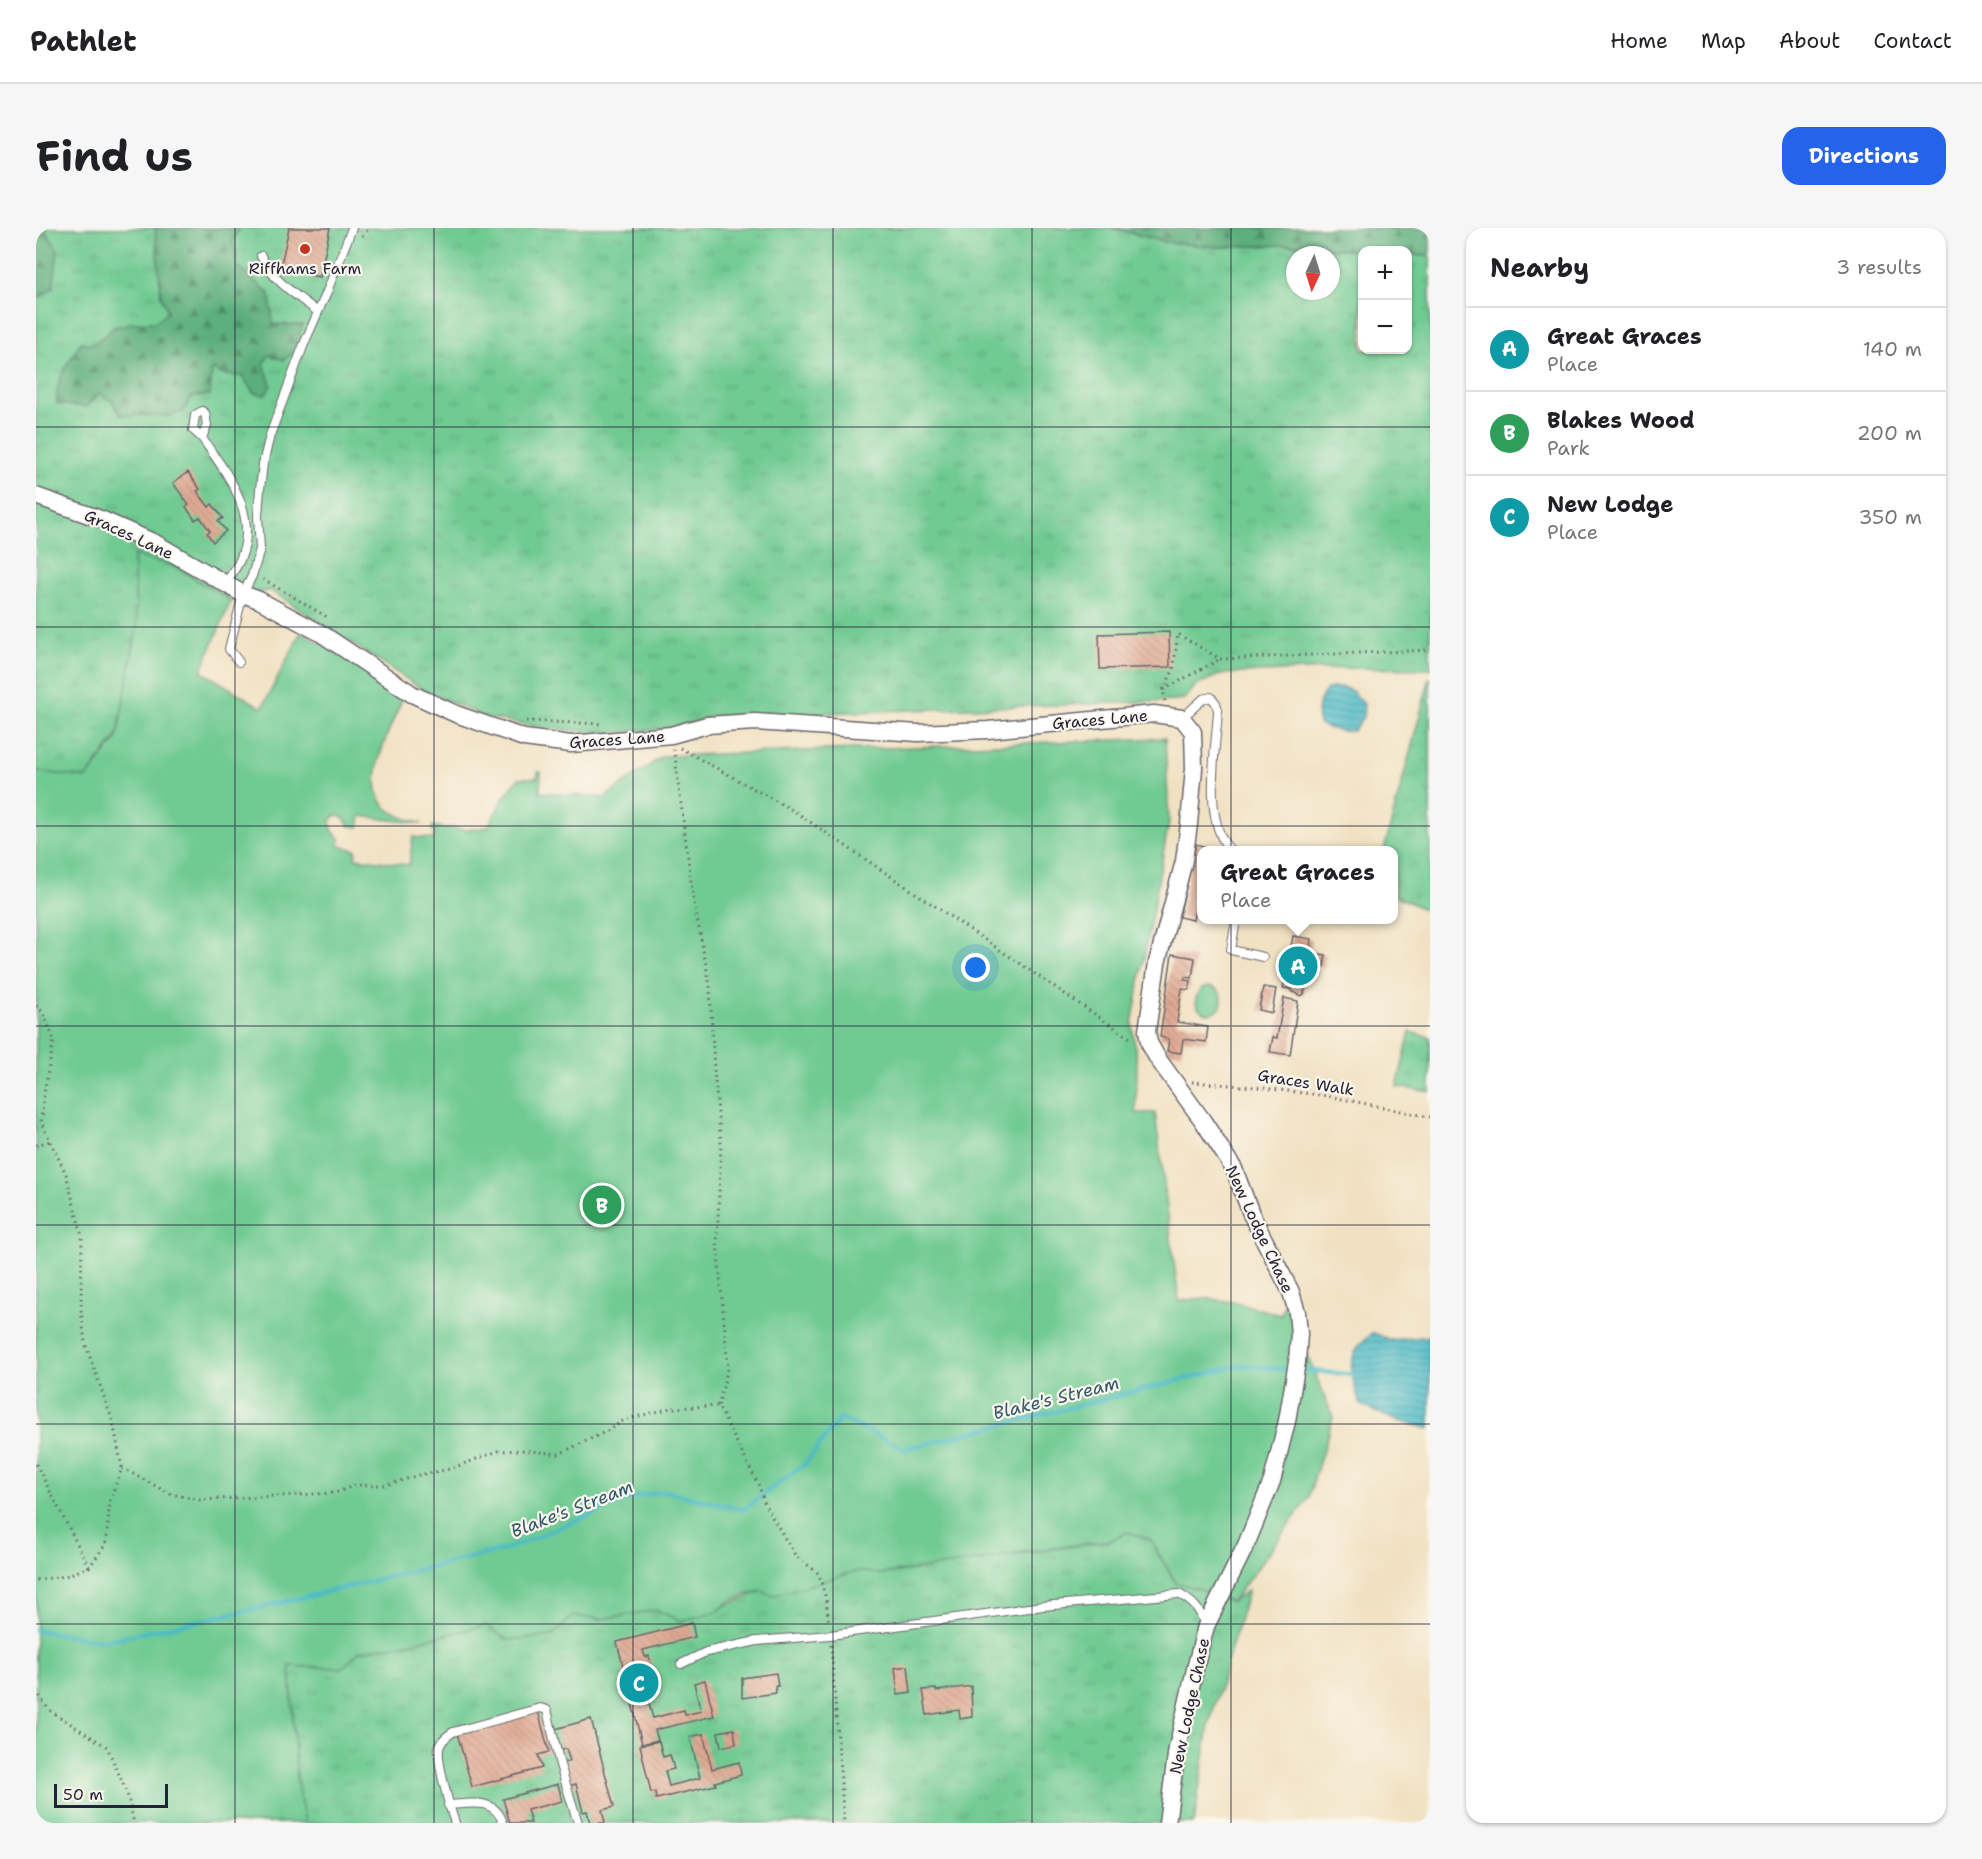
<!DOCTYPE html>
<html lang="en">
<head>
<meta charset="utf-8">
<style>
	body { margin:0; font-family:"Shantell Sans",sans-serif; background:#f6f6f6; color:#202124 }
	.controls { position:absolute; right:18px; top:18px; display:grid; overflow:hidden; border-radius:12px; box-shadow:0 2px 4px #0004 }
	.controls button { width:54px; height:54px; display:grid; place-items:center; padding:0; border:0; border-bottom:2px solid #e0e0e0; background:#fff; color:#202124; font:30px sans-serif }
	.compass { position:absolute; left:1250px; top:18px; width:54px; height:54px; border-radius:50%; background:#fff; box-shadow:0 2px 4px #0004; rotate:184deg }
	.scale { position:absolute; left:18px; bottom:15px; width:114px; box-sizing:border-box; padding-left:6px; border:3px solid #22223b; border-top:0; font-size:16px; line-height:21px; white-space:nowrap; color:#22223b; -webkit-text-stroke:4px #fbf7ec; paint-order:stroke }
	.you { position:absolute; left:940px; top:740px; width:21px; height:21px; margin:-15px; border:4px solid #fff; border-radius:50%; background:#1a73e8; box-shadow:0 0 0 9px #1a73e833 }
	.badge { display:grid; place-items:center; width:39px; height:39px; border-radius:50%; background:#2563eb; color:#fff; font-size:20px; font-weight:700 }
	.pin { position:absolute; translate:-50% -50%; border:3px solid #fff; box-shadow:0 2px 6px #0006 }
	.popup { position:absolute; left:1161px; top:618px; width:201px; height:78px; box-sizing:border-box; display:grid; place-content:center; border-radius:12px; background:#fff; filter:drop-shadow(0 2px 4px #0005); font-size:20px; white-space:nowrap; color:#757577 }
	.popup b { font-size:22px; color:#202124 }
	.popup::after { content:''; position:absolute; left:50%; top:100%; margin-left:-12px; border:12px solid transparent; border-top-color:#fff }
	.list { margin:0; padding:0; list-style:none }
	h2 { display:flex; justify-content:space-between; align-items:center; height:78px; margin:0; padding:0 24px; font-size:26px }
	h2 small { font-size:20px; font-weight:400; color:#757577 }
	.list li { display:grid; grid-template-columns:39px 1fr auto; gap:18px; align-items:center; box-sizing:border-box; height:84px; padding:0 24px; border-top:2px solid #e0e0e0 }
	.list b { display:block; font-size:22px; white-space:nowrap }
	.list p { margin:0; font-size:20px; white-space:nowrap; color:#757577 }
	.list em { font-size:20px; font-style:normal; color:#757577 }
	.map { position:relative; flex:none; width:1394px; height:1595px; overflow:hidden; border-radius:18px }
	header { display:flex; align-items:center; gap:36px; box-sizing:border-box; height:84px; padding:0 30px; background:#fff; border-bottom:2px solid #e0e0e0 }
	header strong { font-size:28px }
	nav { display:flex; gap:33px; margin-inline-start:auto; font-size:21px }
	.intro { display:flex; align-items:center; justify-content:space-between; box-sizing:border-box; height:144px; padding:0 36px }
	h1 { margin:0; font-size:42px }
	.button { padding:15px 27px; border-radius:18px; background:#2563eb; color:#fff; font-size:21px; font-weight:700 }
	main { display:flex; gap:36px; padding:0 36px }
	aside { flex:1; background:#fff; border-radius:18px; box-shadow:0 2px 4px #0004 }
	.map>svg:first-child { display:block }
</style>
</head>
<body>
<header>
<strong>Pathlet</strong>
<nav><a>Home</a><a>Map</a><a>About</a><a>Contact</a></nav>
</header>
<div class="intro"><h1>Find us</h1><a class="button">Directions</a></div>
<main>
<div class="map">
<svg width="1394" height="1595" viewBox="0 0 1394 1595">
	<defs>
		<pattern id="grass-tufts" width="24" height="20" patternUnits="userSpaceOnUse" patternTransform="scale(1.5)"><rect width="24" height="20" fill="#70ca92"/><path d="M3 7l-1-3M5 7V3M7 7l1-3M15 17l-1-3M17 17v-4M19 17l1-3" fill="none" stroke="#61ad7f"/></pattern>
		<pattern id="forest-firs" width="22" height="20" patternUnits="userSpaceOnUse" patternTransform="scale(1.5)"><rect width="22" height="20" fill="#5cae7c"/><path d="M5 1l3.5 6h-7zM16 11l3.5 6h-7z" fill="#4c8d67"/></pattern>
		<pattern id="water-rules" width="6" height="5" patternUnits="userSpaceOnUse" patternTransform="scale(1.5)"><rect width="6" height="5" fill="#4dbbc6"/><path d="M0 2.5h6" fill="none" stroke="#4098a2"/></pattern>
		<pattern id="building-back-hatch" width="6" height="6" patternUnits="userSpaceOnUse" patternTransform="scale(1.5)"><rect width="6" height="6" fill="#dfa992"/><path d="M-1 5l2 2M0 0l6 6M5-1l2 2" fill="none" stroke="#bf917f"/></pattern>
	</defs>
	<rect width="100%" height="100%" fill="#fbf7ec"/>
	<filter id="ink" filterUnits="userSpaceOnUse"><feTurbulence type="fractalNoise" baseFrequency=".0167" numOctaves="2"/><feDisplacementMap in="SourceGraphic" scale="12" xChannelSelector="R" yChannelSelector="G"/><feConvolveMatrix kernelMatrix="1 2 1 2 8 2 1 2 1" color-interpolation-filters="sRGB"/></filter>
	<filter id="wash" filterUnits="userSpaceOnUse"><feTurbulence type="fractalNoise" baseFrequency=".008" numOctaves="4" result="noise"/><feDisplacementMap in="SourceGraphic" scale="24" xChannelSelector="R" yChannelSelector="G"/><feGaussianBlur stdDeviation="1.35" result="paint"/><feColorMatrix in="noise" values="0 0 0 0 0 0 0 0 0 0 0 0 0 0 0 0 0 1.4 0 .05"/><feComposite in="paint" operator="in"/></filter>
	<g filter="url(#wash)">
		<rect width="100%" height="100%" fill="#f1e1c2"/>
		<path fill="url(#grass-tufts)" stroke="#497666" stroke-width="1.5" fill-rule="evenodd" d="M 0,0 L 1076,0 L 1130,14 L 1182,19 L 1256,17 L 1326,23 L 1326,122 L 1372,122 L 1372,27 L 1394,28 L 1394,441 L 1310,440 L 1185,446 L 1159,458 L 1150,470 L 1139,473 L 787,485 L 762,490 L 681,487 L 637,500 L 575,505 L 507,500 L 448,489 L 386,461 L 234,362 L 195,373 L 140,339 L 97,327 L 101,398 L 82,507 L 50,550 L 0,543 ZM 1259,27 L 1295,27 L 1295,63 L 1259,63 Z
			M 1394,449 L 1394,684 L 1358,667 L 1358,622 L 1348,622 Z
			M 1374,804 L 1394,809 L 1394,864 L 1361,859 Z
			M 1086,1302 L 1114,1311 L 1140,1355 L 1164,1361 L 1196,1374 L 1212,1362 L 1173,1497 L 1158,1595 L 269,1595 L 261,1555 L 254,1438 L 306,1440 L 323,1423 L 378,1414 L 450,1397 L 537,1388 L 564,1391 L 621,1382 L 645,1393 L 665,1387 L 726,1363 L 822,1341 L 848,1346 L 1077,1312 Z"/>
		<path fill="url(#forest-firs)" stroke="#3f685c" stroke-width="1.5" d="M 0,0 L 8,0 L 22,22 L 17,60 L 0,72 Z
			M 119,0 L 204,0 L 197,11 L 202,38 L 234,66 L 237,96 L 267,97 L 256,125 L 248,132 L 233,127 L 228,136 L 235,157 L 229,167 L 218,165 L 206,148 L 188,147 L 176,141 L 174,167 L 156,169 L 147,184 L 131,188 L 85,187 L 76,173 L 63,166 L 50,179 L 21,176 C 18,152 33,134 45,114 L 58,116 L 77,100 L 94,95 L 119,94 L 132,84 L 125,68 Z
			M 1076,0 L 1394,0 L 1394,28 L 1372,27 L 1372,22 L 1326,23 L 1256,17 L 1182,19 L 1130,14 Z"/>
		<path fill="#70ca92" stroke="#497666" stroke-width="1.5" d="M 97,327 L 140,339 L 195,373 L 165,443 L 226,480 L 265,404 L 331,441 L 368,467 C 357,495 322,556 352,581 C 362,589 375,592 386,596 L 325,588 L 323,599 L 313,598 L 308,590 L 300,587 L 294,593 L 297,604 L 304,610 L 303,618 L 320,622 L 319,630 L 373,637 L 377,609 L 398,611 L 399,604 L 396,603 L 396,598 L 431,602 L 452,599 L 467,571 L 483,550 L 501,550 L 502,544 L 505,544 L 504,564 L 568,570 L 627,528 L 1129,510 L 1133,594 L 1096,796 L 1101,836 L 1100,885 L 1119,885 L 1143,1073 L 1167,1070 L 1197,1074 L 1245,1087 L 1249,1074 L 1297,1189 L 1272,1271 L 1196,1374 L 1164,1361 L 1140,1355 L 1114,1311 L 1091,1304 L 1077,1312 L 988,1324 L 935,1334 L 844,1346 L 821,1343 L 736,1368 L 726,1363 L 709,1367 L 694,1373 L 682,1383 L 645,1393 L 621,1382 L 564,1391 L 537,1388 L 516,1408 L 483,1411 L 471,1412 L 450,1397 L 378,1414 L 324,1423 L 306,1440 L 254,1438 L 261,1555 L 269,1595 L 0,1595 L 0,543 L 50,550 L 81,511 L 101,398 Z
			M1160 772a13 13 0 1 1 26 0a13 13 0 1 1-26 0Z"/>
		<path fill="url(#water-rules)" stroke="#386e80" stroke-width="1.5" d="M 1306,459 L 1316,463 L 1328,476 L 1327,489 L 1317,503 C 1304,504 1295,502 1283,496 C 1279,482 1282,473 1291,461 Z
			M 1337,1105 L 1355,1112 L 1394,1108 L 1394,1201 L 1359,1192 L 1325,1177 C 1314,1148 1307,1125 1337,1105 Z"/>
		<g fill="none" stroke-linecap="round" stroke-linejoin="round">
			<path stroke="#4dbbc6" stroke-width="4.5" d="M 1264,1142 L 1321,1147
				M 0,1402 L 67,1413 L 227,1379 L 471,1321 L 595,1270 L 629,1263 L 707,1282 L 770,1235 L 804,1190 L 869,1221 L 1205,1137 L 1255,1142"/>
		</g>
		<g id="blocks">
			<path fill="url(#building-back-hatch)" d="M 253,0 L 294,0 L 284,49 L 244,41 Z
				M 152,244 L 164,261 L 161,263 L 173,279 L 176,276 L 187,290 L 182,293 L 190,303 L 177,314 L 171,305 L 174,303 L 164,289 L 159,292 L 150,279 L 153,277 L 137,255 Z
				M 1133,404 L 1134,439 L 1064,441 L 1063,406 Z
				M 1160,616 L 1174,620 L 1173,622 L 1166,622 L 1166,672 L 1161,671 L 1157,692 L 1143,689 Z
				M 1257,708 L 1276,711 L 1271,738 L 1273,738 L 1270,756 L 1268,766 L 1265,768 L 1255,763 L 1256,761 L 1247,760 Z
				M 1276,725 L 1290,727 L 1288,739 L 1274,736 Z
				M 1136,726 L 1159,730 L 1156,750 L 1149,749 L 1148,752 L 1155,753 L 1153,762 L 1146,761 L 1141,794 L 1172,799 L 1170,814 L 1147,811 L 1145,825 L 1131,823 L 1133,811 L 1124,809 Z
				M 1227,759 L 1240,761 L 1236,785 L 1223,782 Z
				M 1248,770 L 1262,773 L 1254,827 L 1234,824 L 1237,809 L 1241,810 Z
				M 656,1395 L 659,1409 L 607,1422 L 609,1429 L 613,1428 L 616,1440 L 611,1441 L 615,1457 L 619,1456 L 621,1466 L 611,1469 L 617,1490 L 648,1482 L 649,1487 L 665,1483 L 658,1455 L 669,1452 L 678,1488 L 619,1502 L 622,1512 L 606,1516 L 581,1414 Z
				M 872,1438 L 875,1465 L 862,1467 L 859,1440 Z
				M 740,1445 L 742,1458 L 739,1458 L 740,1465 L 706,1470 L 706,1450 Z
				M 935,1458 L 936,1489 L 924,1491 L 923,1482 L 891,1487 L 887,1462 L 900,1461 L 900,1463 Z
				M 502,1483 L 513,1524 L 502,1527 L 506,1540 L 436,1559 L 421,1505 Z
				M 555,1491 L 578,1579 L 566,1582 L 569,1595 L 554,1595 L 551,1583 L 547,1584 L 540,1556 L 533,1558 L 527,1535 L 534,1533 L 530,1521 L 525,1522 L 519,1501 Z
				M 698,1501 L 700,1516 L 685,1519 L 682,1504 Z
				M 667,1506 L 676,1541 L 703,1534 L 705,1547 L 679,1554 L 680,1557 L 620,1571 L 619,1564 L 615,1565 L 604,1517 L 623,1513 L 627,1529 L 634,1527 L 638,1541 L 629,1543 L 633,1558 L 664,1550 L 654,1509 Z
				M 522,1556 L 526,1573 L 491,1582 L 495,1595 L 474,1595 L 467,1571 Z"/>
		</g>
	</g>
	<g filter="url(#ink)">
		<use href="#blocks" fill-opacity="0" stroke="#6a656a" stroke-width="1.5"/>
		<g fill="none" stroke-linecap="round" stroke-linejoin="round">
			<g stroke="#6a656a" stroke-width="10">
				<path id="lane" d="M 225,28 C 237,53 260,67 282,84
					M 166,210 L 157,202 L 159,187 L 166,183 L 169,185 L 171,197 L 166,210 C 191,246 224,286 204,332 C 200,341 194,348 189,356
					M 203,434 L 193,421 L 207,366 L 216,348 L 224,321 L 222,288 L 224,261 L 227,236 L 234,207 L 268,116 L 290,66 L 316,0
					M 1146,490 L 1167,471 L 1175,469 L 1180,475 L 1182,483 C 1180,521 1166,592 1194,622
					M 1200,692 L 1195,722 L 1227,729
					M 645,1436 L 670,1424 L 721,1413 L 794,1407 L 1007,1378 L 1143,1366 C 1159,1375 1163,1381 1170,1398
					M 412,1577 C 435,1576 459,1569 467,1595
					M 419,1595 C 414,1581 401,1535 403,1521 C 404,1513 411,1508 417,1504 L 504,1480 L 511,1482 L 524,1537 L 542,1595"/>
			</g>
			<g stroke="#6a656a" stroke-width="19">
				<path id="street" d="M 0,268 L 67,292 L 119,315 L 207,366 L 223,372 L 286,406 L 376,466 L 420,486 L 488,510 L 535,516 L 635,507 L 671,497 L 719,494 L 882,505 L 952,502 L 1118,486 L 1146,490 L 1157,504 L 1158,540 L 1153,596 L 1148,633 L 1121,735 L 1111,803 L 1113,815 L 1122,831 L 1167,893 L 1198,941 L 1216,988 L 1255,1064 L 1261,1084 L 1263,1106 L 1261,1134 L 1251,1193 L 1236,1253 L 1210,1317 L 1170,1398 L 1159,1441 L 1141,1520 L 1131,1595"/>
			</g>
			<path stroke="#6a656a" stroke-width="3" stroke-dasharray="1.5 4.5" stroke-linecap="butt" d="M 326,8 L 333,0
				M 227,351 L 291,389
				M 1127,462 L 1137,443 L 1142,406 L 1184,431 L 1394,422
				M 1129,473 L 1127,462 L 1184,431
				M 490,493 L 568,496
				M 644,520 L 758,583 L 1097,812
				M 638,521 L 657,669 L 674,758 L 678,842 L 685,916 L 681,1015 L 692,1140 L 682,1178 L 723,1258 L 729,1277 L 759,1327 L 783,1346 L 790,1371 L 793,1396
				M 0,778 L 7,784 L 18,812 L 8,865 L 5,894 L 30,946 L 46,1008 L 45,1081 L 49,1115 L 77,1194 L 86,1240 L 74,1272 L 70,1316 L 53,1339 L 29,1348 L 0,1352
				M 1156,854 L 1219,859 L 1292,868 L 1394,889
				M 0,917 L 14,913
				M 0,1236 L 53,1339
				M 86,1240 L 135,1266 L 164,1272 L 299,1265 L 320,1257 L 350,1257 L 383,1247 L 414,1241 L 462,1223 L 486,1222 L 523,1226 L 571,1203 L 588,1192 L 635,1180 L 682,1178
				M 795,1417 L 808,1595
				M 0,1463 L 13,1482 L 71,1519 L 91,1565 L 98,1595"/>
			<use href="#lane" stroke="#fff" stroke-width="8"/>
			<use href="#street" stroke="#fff" stroke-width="16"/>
		</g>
	</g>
	<path fill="none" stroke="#22223b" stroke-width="1.5" stroke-opacity="0.55" d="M 199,0 L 199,1595M 398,0 L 398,1595M 597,0 L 597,1595M 797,0 L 797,1595M 996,0 L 996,1595M 1195,0 L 1195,1595M 0,199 L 1394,199M 0,399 L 1394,399M 0,598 L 1394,598M 0,798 L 1394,798M 0,997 L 1394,997M 0,1196 L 1394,1196M 0,1396 L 1394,1396"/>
	<circle fill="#c8321e" stroke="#fbf7ec" stroke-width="2" cx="269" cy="21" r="6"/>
	<g text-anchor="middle" stroke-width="4.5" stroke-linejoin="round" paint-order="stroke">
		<g font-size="16" fill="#22223b" stroke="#fbf7ec">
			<text x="269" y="46">Riffhams Farm</text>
		</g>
		<g font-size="16" fill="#22223b" stroke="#fbf7ec">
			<text transform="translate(93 306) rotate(25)" y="6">Graces Lane</text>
			<text transform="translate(1064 491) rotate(-5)" y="6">Graces Lane</text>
			<text transform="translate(581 511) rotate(-4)" y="6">Graces Lane</text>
			<text transform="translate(1270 854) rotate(9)" y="6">Graces Walk</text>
			<text transform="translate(1224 1001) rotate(65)" y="6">New Lodge Chase</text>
			<text transform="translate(1153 1478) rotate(-78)" y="6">New Lodge Chase</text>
		</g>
		<g font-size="18" font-style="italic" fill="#31586c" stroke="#fbf7ec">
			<text transform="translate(1020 1170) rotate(-14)" y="6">Blake's Stream</text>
			<text transform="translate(536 1281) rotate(-21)" y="6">Blake's Stream</text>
		</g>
	</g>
</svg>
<div class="controls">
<button>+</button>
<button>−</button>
</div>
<svg class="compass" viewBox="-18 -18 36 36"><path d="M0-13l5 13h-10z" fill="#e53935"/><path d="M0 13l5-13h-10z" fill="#757577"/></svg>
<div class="scale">50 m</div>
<div class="you"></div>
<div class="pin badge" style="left:1262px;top:738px;background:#0f9aa8">A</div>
<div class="popup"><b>Great Graces</b>Place</div>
<div class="pin badge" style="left:566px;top:977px;background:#2e9e5b">B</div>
<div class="pin badge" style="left:603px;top:1455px;background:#0f9aa8">C</div>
</div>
<aside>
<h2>Nearby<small>3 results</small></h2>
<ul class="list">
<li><span class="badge" style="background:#0f9aa8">A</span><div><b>Great Graces</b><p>Place</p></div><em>140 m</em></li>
<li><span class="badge" style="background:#2e9e5b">B</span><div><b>Blakes Wood</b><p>Park</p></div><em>200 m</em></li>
<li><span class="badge" style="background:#0f9aa8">C</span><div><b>New Lodge</b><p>Place</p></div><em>350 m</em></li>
</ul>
</aside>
</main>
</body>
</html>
